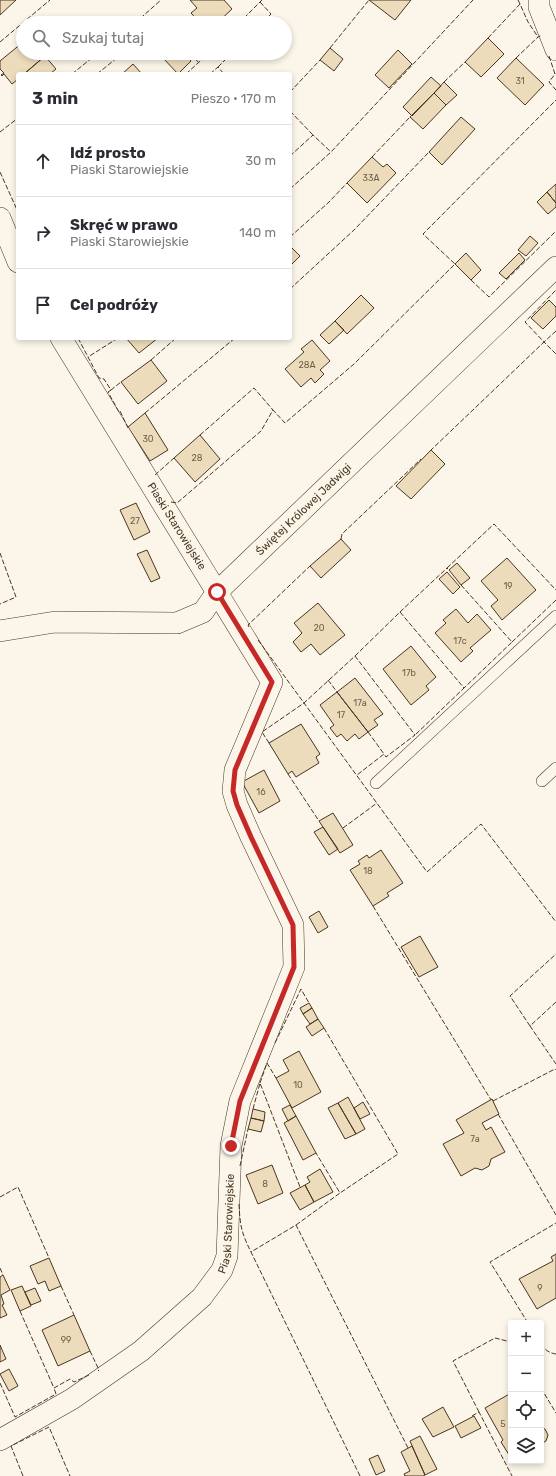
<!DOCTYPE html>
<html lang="pl">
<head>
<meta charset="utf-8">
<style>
	body { margin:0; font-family:Rubik,sans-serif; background:#f2f2f3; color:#2b2b33 }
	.controls { position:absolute; right:12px; bottom:12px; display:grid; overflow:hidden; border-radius:4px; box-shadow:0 2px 6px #0003 }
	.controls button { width:36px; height:36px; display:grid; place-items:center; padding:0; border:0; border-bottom:1px solid #e1e1e2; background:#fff; color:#2b2b33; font:20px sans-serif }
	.stop { position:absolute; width:12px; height:12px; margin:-9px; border:3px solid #c62828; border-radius:50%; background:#fff }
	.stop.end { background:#c62828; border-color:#fff; box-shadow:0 1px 4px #0008 }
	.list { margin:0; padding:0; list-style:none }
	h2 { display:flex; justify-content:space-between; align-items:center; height:52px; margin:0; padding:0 16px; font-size:17px }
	h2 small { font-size:13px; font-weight:400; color:#7c7c81 }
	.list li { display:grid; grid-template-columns:26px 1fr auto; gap:12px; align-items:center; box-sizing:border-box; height:72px; padding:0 16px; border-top:1px solid #e1e1e2 }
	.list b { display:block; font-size:15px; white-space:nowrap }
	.list p { margin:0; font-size:13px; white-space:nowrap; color:#7c7c81 }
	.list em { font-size:13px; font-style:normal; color:#7c7c81 }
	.icon { flex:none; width:22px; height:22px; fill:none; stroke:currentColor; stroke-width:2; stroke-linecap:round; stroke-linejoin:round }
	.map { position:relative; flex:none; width:556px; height:1476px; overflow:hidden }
	.search { position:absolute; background:#fff; box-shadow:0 2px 6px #0003; left:16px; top:16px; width:276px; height:44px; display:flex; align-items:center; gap:10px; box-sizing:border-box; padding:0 14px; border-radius:22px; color:#7c7c81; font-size:15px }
	.panel { position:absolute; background:#fff; box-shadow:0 2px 6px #0003; left:16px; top:72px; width:276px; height:268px; border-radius:4px }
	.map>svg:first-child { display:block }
</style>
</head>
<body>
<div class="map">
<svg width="556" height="1476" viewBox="0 0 556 1476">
	<rect width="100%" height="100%" fill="#fbf6e9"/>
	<path fill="#ecdcbc" stroke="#4a3520" d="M 0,0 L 16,0 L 0,15 Z
		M 190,0 L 224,0 L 232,9 L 217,23 L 210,23 L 205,17 L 200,23 L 191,13 L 197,8 Z
		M 369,0 L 411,0 L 395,20 Z
		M 488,38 L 504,54 L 481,77 L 465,62 Z
		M 22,43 L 23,53 L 31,53 L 35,58 L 41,53 L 43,53 L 45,56 L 24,74 L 18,74 L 18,79 L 12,84 L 4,74 L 2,76 L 1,75 L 4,73 L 0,69 L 0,61 Z
		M 330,48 L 343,59 L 334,71 L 320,60 Z
		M 398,50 L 412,64 L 389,88 L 375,75 Z
		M 168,53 L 184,53 L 191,61 L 178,74 L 163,58 Z
		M 45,56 L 56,69 L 50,74 L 24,74 Z
		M 516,58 L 544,85 L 525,105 L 497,78 Z
		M 133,64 L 142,74 L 122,74 Z
		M 431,77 L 441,86 L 412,116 L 403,107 Z
		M 444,82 L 457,95 L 446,105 L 434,93 Z
		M 434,93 L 446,105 L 423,129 L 410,117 Z
		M 461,117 L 475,129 L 442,165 L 429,152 Z
		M 372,157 L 383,167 L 387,164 L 396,173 L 367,203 L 347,183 Z
		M 556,184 L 556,203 L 547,192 Z
		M 547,192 L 556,203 L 556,207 L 548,214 L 537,202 Z
		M 530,236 L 538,243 L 526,256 L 518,250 Z
		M 290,246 L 300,256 L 290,266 Z
		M 466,253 L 481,270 L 471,280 L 455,264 Z
		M 519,253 L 525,260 L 506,279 L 499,273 Z
		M 361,295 L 374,308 L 347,334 L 335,321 Z
		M 549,300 L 556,307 L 556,316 L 543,329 L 531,318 Z
		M 335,321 L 344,330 L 329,344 L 320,335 Z
		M 126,338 L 158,338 L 139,353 Z
		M 312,340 L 330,361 L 320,370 L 324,374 L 315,383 L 311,378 L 301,387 L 285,369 L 304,352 L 301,349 Z
		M 151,360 L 167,381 L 138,404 L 121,382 Z
		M 145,413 L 168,450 L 150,461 L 128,427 Z
		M 200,435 L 220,459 L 195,482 L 174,458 Z
		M 431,450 L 445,464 L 411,499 L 396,486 Z
		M 136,503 L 150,532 L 134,540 L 120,510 Z
		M 341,539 L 351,550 L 321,578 L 310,566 Z
		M 147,550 L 160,578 L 151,582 L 137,554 Z
		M 507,558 L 536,590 L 502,620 L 491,606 L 498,600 L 481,581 Z
		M 457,563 L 470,578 L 461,585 L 449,570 Z
		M 447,572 L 460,587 L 453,594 L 439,579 Z
		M 318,603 L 345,635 L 320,655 L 311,644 L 301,652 L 293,642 L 302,633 L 294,623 Z
		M 456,609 L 468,623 L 477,614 L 491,630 L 470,648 L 473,651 L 461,662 L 435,633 L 446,623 L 443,620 Z
		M 411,646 L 436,677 L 426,686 L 429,690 L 411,705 L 383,669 Z
		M 355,678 L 383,714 L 374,720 L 378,725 L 368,732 L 337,692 Z
		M 337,692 L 368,732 L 359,739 L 355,734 L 347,741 L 341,734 L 337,737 L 330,728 L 334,725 L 320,705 Z
		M 301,724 L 320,754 L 316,757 L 319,763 L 296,777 L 292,771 L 288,774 L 269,743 Z
		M 264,770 L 280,801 L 259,813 L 242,782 Z
		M 333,813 L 353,845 L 340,853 L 319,821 Z
		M 323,827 L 338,849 L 329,855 L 314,832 Z
		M 381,850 L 403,883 L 387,893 L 389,896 L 373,906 L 350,870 L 360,864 L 358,861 L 367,855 L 369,858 Z
		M 319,911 L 328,927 L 318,933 L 309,917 Z
		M 420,936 L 438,967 L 419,977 L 401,947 Z
		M 309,1003 L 312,1008 L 303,1014 L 300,1008 Z
		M 312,1008 L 318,1019 L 310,1024 L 303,1014 Z
		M 318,1019 L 324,1028 L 312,1036 L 306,1027 Z
		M 299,1051 L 321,1092 L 292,1108 L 276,1078 L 289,1071 L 283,1060 Z
		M 348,1097 L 365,1129 L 356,1134 L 338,1103 Z
		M 492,1099 L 499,1114 L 482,1123 L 486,1130 L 491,1127 L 505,1152 L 491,1159 L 489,1166 L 482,1170 L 475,1168 L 461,1176 L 443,1144 L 464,1133 L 456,1120 Z
		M 363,1102 L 370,1114 L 360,1119 L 354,1108 Z
		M 338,1103 L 356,1134 L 345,1139 L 328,1108 Z
		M 290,1105 L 296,1116 L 288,1121 L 282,1109 Z
		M 253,1109 L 265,1112 L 264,1121 L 251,1118 Z
		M 296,1116 L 316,1153 L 303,1160 L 284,1123 Z
		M 251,1118 L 264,1121 L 261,1132 L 248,1129 Z
		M 272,1165 L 283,1193 L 258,1204 L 246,1175 Z
		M 320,1169 L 333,1192 L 314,1202 L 305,1185 L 310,1182 L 307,1177 Z
		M 305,1185 L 314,1202 L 300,1210 L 290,1193 Z
		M 556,1254 L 556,1298 L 537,1309 L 519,1279 L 553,1261 L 551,1257 Z
		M 49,1258 L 61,1286 L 49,1291 L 45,1281 L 38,1284 L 30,1266 Z
		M 3,1275 L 10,1290 L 1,1295 L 4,1304 L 2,1305 L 7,1315 L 0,1318 L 0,1277 Z
		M 22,1286 L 31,1306 L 20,1311 L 11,1290 Z
		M 35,1288 L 41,1301 L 31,1305 L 25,1292 Z
		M 74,1315 L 90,1351 L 58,1366 L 42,1330 Z
		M 0,1345 L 6,1359 L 0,1362 Z
		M 9,1369 L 18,1386 L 9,1391 L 0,1374 Z
		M 511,1393 L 511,1458 L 501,1442 L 503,1440 L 485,1408 Z
		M 443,1407 L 454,1427 L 433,1437 L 422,1419 Z
		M 474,1416 L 481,1428 L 461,1438 L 455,1426 Z
		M 541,1428 L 545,1429 L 548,1435 L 546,1441 L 541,1444 Z
		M 420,1436 L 437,1469 L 425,1475 L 410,1441 Z
		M 412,1446 L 425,1475 L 423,1476 L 405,1476 L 404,1474 L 410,1471 L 401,1452 Z
		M 378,1455 L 385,1471 L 376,1475 L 369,1459 Z"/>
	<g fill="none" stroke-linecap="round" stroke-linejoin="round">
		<g stroke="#4a3520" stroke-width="12">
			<path id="lane" d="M 542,781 L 556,768
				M 376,783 L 556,616"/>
		</g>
		<g stroke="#4a3520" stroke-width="22">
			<g id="street">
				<path d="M 539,0 L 539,7 L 556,50"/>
				<path d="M 0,218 L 18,262"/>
				<path id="s1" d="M 0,631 L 55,622 L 177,623 L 203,612 L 217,592 L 556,267"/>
				<path id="s2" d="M 0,1440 L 72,1399 L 141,1351 L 202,1297 L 222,1270 L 227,1256 L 231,1146 L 240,1101 L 294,967 L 293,925 L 251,837 L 237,805 L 233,791 L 235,770 L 272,682 L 61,338"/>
			</g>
		</g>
		<use href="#lane" stroke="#fbf6e9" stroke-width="11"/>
		<use href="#street" stroke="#fbf6e9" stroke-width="21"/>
		<path stroke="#4a3520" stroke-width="1" stroke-dasharray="5 2" stroke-linecap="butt" d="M 518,0 L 520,4
			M 260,2 L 271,14 L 262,23
			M 135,23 L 161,0
			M 239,23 L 262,0
			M 488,38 L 520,4 L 528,22 L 538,37
			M 0,42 L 50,0
			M 330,48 L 369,0
			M 190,53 L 199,63
			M 549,56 L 555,74 L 549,82 L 556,90
			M 516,58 L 538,37 L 542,35
			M 218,67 L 232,53
			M 72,74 L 98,53
			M 97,74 L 123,53
			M 186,74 L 209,53
			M 210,74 L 218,67 L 224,74
			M 444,82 L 465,62
			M 290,92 L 320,60
			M 290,111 L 313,135
			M 0,132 L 18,118
			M 290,156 L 313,135 L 331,152
			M 372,157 L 410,117
			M 0,172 L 18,212
			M 290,189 L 331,152 L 473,0
			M 290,237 L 329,202 L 347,183
			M 471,280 L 489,297 L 556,231
			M 290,289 L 354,230 L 429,152
			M 556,331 L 544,342 L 556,354
			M 78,338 L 88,357
			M 118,338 L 88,357 L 99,378 L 104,379 L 111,390 L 121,382
			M 151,360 L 176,338
			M 111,390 L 108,392 L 119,412 L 120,411 L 128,428
			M 145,413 L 235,338
			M 200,435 L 254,388 L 273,410
			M 430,451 L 544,342 L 525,322 L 556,290
			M 155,475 L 174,458
			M 171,502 L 177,503 L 261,431 L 273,410 L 285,423 L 354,364 L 455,264 L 423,234 L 556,100
			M 341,539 L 342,534 L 421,459
			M 0,553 L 16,597 L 0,604
			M 447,568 L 494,524 L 556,590
			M 461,585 L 512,642 L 464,688
			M 400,612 L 447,568 L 448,569
			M 249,627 L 248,625 L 310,566
			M 258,640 L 304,703 L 355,656 L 415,735 L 386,757 L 384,754 L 357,775
			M 512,642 L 556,600
			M 355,656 L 400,612 L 464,688 L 415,735
			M 328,680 L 337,692
			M 368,732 L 384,754
			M 269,743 L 262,732 L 304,703 L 427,872 L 481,824 L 556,922
			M 288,774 L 319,821
			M 343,828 L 377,803
			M 373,906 L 491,1100
			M 556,1002 L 530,1026 L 556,1064
			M 530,1026 L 510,996 L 556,954
			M 324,1028 L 398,1154 L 340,1193
			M 275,1043 L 301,989 L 309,1003
			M 260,1083 L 267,1063 L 276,1078
			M 493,1101 L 555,1069 L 556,1070
			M 253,1109 L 260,1083 L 300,1187
			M 498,1114 L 556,1215
			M 240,1166 L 248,1129
			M 0,1197 L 18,1187 L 49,1258
			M 239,1204 C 240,1225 241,1232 251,1252
			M 296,1225 L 340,1193 L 316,1153
			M 0,1268 L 3,1275
			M 61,1286 L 74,1315
			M 20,1311 L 54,1388 L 70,1379 L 74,1382 L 89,1375
			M 528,1323 L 490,1262 L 556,1223
			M 541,1344 C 545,1350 549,1353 556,1354
			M 90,1351 L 99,1370 L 98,1371
			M 0,1383 L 15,1417 L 56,1394 L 54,1388
			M 541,1388 L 556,1413
			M 479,1412 L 453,1361 L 495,1338 L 511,1342
			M 472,1416 L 479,1412 L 512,1476
			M 23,1476 L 11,1446 L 49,1427 L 70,1476
			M 360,1476 L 251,1252 L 296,1225 L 408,1448"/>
	</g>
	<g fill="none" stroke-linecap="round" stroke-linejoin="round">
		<path stroke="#c62828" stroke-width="5" d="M 217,592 L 272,682 L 235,770 L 233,791 L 237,805 L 251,837 L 293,925 L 294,967 L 240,1101 L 231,1146"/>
	</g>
	<g text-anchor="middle" stroke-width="3" stroke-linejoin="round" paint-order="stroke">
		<g font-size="9" fill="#725f47">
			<text x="520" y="84">31</text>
			<text x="371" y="181">33A</text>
			<text x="307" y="368">28A</text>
			<text x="148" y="442">30</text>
			<text x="197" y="461">28</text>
			<text x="135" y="524">27</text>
			<text x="508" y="589">19</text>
			<text x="319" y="631">20</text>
			<text x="460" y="644">17c</text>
			<text x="409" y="676">17b</text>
			<text x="360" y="706">17a</text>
			<text x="341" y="718">17</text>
			<text x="261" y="795">16</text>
			<text x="368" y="874">18</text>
			<text x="298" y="1088">10</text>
			<text x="475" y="1142">7a</text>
			<text x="265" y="1187">8</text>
			<text x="540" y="1291">9</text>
			<text x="66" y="1343">99</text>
			<text x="503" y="1427">5</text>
		</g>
		<g font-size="11" fill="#4a3520" stroke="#fbf6e9">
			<text dy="4" stroke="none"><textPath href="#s1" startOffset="350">Świętej Królowej Jadwigi</textPath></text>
			<text transform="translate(177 526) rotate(58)" y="4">Piaski Starowiejskie</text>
			<text dy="4" stroke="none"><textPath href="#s2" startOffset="329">Piaski Starowiejskie</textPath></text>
		</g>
	</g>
</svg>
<div class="controls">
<button>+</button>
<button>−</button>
<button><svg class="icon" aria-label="locate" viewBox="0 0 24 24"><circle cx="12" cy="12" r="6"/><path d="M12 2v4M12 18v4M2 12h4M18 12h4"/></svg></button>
<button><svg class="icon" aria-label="layers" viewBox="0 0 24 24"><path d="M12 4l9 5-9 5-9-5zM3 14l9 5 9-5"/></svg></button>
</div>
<div class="stop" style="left:217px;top:592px"></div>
<div class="stop end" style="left:231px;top:1146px"></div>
<div class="search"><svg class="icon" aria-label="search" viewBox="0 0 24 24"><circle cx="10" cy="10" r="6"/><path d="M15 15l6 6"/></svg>Szukaj tutaj</div>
<section class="panel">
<h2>3 min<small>Pieszo · 170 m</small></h2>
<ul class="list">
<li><svg class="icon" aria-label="ahead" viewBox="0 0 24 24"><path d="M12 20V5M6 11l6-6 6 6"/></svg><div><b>Idź prosto</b><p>Piaski Starowiejskie</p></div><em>30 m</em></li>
<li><svg class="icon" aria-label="right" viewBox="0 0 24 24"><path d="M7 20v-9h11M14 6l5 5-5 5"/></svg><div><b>Skręć w prawo</b><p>Piaski Starowiejskie</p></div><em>140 m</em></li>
<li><svg class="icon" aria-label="arrive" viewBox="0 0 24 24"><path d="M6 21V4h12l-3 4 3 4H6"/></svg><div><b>Cel podróży</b></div></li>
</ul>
</section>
</div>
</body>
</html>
